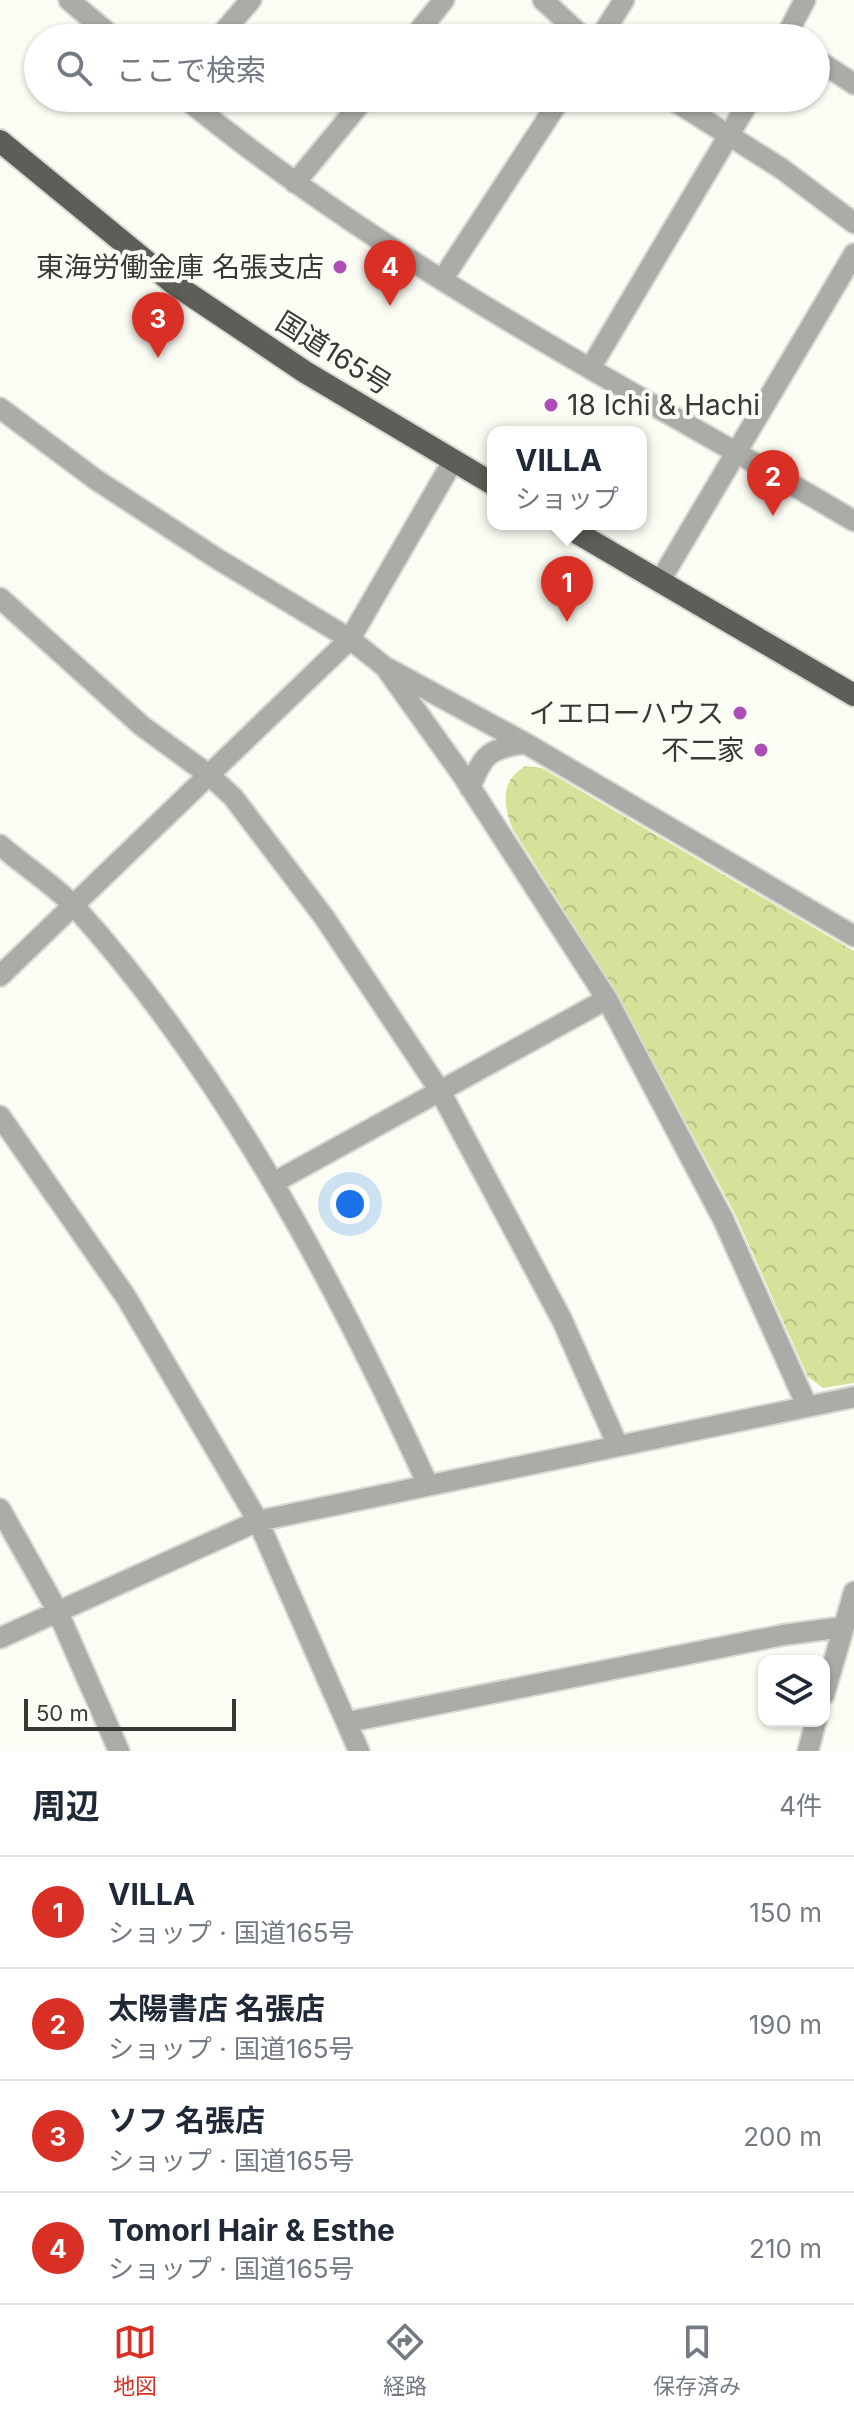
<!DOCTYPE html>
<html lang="ja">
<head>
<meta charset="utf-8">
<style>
	body { margin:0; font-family:Inter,"Noto Sans JP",sans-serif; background:#f2f2f3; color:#1f2937 }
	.controls { position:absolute; right:24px; bottom:24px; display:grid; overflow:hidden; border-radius:16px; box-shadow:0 2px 6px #0004 }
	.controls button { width:72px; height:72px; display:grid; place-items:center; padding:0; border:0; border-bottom:2px solid #e0e1e3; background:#fff; color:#1f2937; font:40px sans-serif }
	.scale { position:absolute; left:24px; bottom:20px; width:212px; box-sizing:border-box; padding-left:8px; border:4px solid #383935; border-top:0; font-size:22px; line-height:28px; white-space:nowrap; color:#383935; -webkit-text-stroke:6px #fbfdf4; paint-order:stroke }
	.you { position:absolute; left:350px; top:1204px; width:28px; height:28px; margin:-20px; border:6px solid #fff; border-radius:50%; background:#1a73e8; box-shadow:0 0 0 12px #1a73e833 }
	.badge { display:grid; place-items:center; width:52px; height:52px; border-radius:50%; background:#d93025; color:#fff; font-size:26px; font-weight:700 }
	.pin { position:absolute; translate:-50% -66px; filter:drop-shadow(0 2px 4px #0008) }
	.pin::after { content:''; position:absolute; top:42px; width:28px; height:24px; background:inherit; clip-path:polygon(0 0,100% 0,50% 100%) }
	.popup { position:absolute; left:487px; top:426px; width:160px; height:104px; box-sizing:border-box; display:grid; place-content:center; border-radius:16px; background:#fff; filter:drop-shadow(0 2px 6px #0005); font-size:26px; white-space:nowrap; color:#747a83 }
	.popup b { font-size:30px; color:#1f2937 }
	.popup::after { content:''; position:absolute; left:50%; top:100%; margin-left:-16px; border:16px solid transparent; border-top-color:#fff }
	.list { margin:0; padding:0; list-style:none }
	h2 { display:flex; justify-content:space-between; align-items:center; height:104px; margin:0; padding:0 32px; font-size:34px }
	h2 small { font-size:26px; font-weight:400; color:#747a83 }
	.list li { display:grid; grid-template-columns:52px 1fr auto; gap:24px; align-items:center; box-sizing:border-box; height:112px; padding:0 32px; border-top:2px solid #e0e1e3 }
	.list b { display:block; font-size:30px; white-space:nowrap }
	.list p { margin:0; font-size:26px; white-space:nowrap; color:#747a83 }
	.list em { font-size:26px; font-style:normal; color:#747a83 }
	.icon { flex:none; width:44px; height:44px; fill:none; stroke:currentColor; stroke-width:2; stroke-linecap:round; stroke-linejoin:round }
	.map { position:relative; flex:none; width:854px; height:1751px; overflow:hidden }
	.search { position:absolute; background:#fff; box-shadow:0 2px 6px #0004; left:24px; right:24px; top:24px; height:88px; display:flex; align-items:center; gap:20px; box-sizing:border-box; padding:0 28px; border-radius:44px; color:#747a83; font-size:30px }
	.sheet { height:552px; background:#fff }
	nav { display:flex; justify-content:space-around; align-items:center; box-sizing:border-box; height:112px; border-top:2px solid #e0e1e3; background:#fff; font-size:22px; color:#747a83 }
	nav a { display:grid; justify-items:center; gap:4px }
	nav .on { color:#d93025 }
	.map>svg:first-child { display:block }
</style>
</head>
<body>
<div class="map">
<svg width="854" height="1751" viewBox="0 0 854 1751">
	<defs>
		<pattern id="park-crowns" width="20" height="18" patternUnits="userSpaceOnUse" patternTransform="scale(2)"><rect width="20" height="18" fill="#d8e19a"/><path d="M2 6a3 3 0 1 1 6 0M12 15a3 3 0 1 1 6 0" fill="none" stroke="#bac285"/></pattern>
	</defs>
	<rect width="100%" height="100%" fill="#fbfdf4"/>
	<path fill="url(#park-crowns)" d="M 526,766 L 542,768 L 854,951 L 854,1383 L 823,1388 L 808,1377 L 735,1214 L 618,996 L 512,828 C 503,803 500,780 526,766 Z"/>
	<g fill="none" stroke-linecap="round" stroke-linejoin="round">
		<g stroke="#d8dad2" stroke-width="24">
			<path id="minor" d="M 69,0 L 114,38
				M 543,0 L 584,38
				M 218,38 L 251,0
				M 413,38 L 444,0
				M 600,38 L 624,0
				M 785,38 L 805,0
				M 816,59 L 854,84
				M 185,98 C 389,266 628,387 854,521
				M 670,98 L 782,169 L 854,223
				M 295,183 L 365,98
				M 442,280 L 561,98
				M 591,367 L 751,98
				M 0,408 L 95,479 L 216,558 L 350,639 L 385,667 L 463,776 L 607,999 L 723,1219 L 807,1406
				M 660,581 L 854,254
				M 0,598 L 142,726 L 209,775 L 233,797 L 324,917 L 440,1091 L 562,1320 L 618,1446
				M 389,669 L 525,743 L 854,936
				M 470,788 C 484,752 489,750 525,743
				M 0,845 C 24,866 53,884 75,907 C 224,1072 336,1284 428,1485
				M 0,976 L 350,639 L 453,461
				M 0,1116 L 126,1297 L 258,1521 L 359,1751
				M 273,1183 L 607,999
				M 0,1509 L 57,1610 L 119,1751
				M 0,1638 L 258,1521 L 854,1397
				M 824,1695 L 854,1592
				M 348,1722 L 783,1635 L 843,1627
				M 808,1751 L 816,1721"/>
		</g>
		<g stroke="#d8dad2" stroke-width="26">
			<path id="trunk" d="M 0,141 L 174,284 L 305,372 L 493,484
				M 562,524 L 854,695"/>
		</g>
		<use href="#minor" stroke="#ababa7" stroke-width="20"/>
		<use href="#trunk" stroke="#5c5e57" stroke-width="22"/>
	</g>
	<g fill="#ad4db6" stroke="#fbfdf4" stroke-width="3">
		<circle cx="340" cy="267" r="8"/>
		<circle cx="551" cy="405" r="8"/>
		<circle cx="740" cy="713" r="8"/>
		<circle cx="761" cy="750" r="8"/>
	</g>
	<g text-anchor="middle" stroke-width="8" stroke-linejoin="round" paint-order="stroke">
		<g font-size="28" fill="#383935" stroke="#fbfdf4" text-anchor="end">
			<text x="324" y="277">東海労働金庫 名張支店</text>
			<text x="567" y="415" text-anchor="start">18 Ichi &amp; Hachi</text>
			<text x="724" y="723">イエローハウス</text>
			<text x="745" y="760">不二家</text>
		</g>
		<g font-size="28" fill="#383935" stroke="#fbfdf4">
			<text transform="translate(334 353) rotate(32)" y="10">国道165号</text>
		</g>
	</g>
</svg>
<div class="controls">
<button><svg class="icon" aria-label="layers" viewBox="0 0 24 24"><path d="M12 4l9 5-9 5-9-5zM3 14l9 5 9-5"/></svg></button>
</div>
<div class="scale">50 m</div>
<div class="you"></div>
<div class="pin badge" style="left:567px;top:622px">1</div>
<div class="popup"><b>VILLA</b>ショップ</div>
<div class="pin badge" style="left:773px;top:516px">2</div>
<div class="pin badge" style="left:158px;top:358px">3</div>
<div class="pin badge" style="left:390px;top:306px">4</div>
<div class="search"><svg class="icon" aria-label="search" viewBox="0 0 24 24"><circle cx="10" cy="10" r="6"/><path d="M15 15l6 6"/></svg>ここで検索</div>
</div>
<section class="sheet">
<h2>周辺<small>4件</small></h2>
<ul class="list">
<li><span class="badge">1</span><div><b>VILLA</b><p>ショップ · 国道165号</p></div><em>150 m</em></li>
<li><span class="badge">2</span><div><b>太陽書店 名張店</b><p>ショップ · 国道165号</p></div><em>190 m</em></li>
<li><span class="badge">3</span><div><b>ソフ 名張店</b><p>ショップ · 国道165号</p></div><em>200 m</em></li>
<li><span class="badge">4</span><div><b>Tomorl Hair &amp; Esthe</b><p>ショップ · 国道165号</p></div><em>210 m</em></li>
</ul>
</section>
<nav>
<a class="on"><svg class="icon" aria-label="map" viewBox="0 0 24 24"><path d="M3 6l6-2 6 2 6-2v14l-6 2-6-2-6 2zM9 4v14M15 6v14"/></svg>地図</a>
<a><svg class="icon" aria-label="directions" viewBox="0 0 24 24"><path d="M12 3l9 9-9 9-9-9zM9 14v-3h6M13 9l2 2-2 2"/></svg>経路</a>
<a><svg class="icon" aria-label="saved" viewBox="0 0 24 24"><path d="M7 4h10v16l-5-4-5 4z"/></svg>保存済み</a>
</nav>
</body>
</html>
